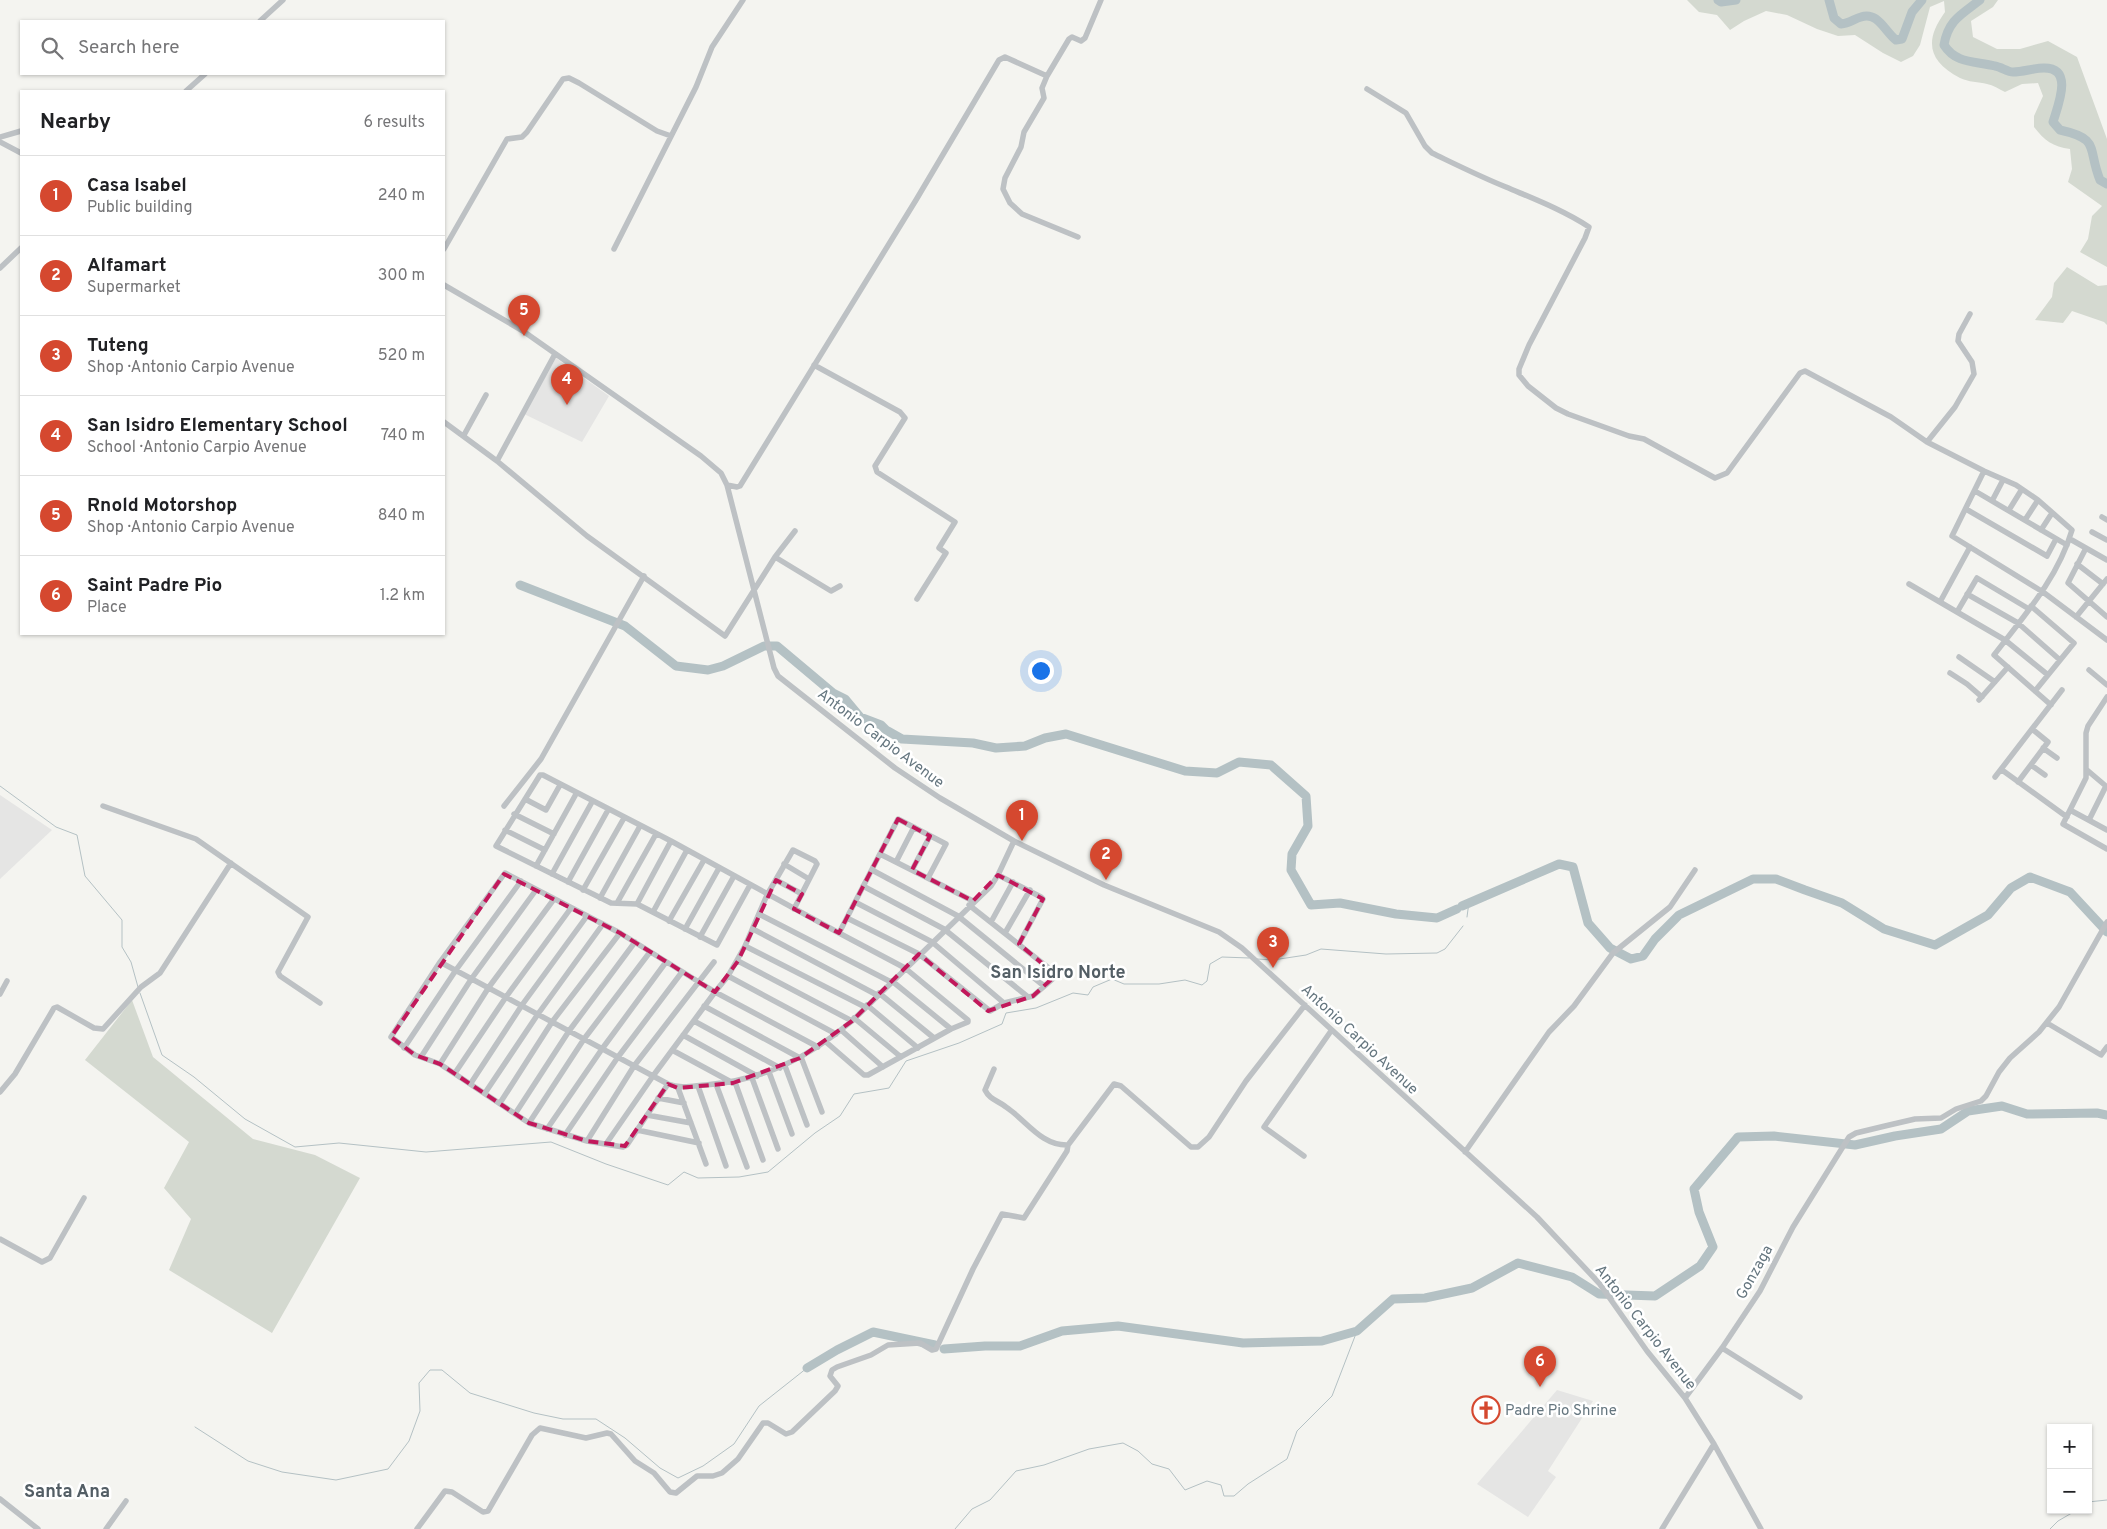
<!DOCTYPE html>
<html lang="en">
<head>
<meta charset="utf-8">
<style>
	body { margin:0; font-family:Overpass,sans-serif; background:#f6f6f6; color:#202124 }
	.controls { position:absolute; right:15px; bottom:15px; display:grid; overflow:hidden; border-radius:0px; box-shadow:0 1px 4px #0004 }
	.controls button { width:45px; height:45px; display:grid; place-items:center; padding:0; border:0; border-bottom:1px solid #e0e0e0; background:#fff; color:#202124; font:25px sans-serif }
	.you { position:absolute; left:1040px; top:670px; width:18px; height:18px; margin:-12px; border:4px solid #fff; border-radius:50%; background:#1a73e8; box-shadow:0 0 0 8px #1a73e833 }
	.badge { display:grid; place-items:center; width:32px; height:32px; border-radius:50%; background:#d5482f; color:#fff; font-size:16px; font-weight:700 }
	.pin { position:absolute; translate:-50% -41px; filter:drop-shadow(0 1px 2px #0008) }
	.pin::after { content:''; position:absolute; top:26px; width:18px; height:15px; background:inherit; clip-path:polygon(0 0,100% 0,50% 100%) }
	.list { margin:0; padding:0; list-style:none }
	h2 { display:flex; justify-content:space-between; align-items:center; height:65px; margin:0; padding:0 20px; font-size:21px }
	h2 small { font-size:16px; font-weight:400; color:#757577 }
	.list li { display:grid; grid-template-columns:32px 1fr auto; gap:15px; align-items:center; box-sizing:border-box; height:80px; padding:0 20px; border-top:1px solid #e0e0e0 }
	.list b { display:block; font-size:19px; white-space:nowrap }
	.list p { margin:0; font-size:16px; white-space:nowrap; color:#757577 }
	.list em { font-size:16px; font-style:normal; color:#757577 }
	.icon { flex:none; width:28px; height:28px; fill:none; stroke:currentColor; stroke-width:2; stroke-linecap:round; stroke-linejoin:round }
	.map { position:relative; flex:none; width:2107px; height:1529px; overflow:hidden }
	.search { position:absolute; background:#fff; box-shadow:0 1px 4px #0004; left:20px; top:20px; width:425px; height:55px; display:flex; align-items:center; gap:12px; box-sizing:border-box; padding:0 18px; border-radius:0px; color:#757577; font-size:19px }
	.panel { position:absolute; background:#fff; box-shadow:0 1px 4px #0004; left:20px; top:90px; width:425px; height:545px; border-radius:0px }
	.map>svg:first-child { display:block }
</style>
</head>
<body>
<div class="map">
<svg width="2107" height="1529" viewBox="0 0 2107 1529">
	<rect width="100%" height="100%" fill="#f4f4f0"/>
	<path fill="#e5e5e4" d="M 556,358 L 609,396 L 582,442 L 524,414 Z
		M 0,795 L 52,830 L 0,879 Z
		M 1557,1390 L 1593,1401 L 1548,1471 L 1556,1477 L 1528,1517 L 1477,1484 Z"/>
	<path fill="#d4d9d0" d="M 1687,0 L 1998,0 L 1993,7 L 1971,21 L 1973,37 L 1997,49 L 2020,49 L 2048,41 L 2077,57 L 2107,139 L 2107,267 L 2080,252 L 2088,239 L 2092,216 L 2102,206 L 2068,182 L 2072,169 L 2070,149 C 2053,147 2044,140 2034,127 L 2034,116 L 2043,96 L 2038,83 L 2022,84 L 2005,92 C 1999,89 1993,85 1987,84 C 1979,82 1968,82 1960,78 C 1928,61 1924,41 1945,12 L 1944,1 L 1930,7 L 1920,45 L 1913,56 L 1901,62 L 1883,53 L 1855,35 L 1838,36 L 1817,29 L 1787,15 L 1766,11 L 1744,21 L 1730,30 L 1717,15 L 1699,12 Z
		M 2067,267 L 2098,286 L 2107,285 L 2107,325 L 2104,322 L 2072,311 L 2063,323 L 2035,320 L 2052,297 L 2054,283 Z
		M 132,1000 L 153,1057 L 253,1139 L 315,1155 L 360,1178 L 272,1333 L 169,1270 L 191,1219 L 164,1188 L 189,1142 L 85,1060 Z"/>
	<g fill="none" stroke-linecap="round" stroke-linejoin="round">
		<path stroke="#b4c1c4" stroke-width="1" d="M 0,786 L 56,827 L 77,835 L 85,876 L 122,920 L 122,947 L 131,962 L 138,987
			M 1467,917 L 1469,902
			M 1257,959 L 1273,960 L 1306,955 L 1321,949 L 1386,954 L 1437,953 L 1445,949 L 1463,926
			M 140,993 L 162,1055 L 194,1077 L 245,1119 L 295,1147 L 339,1143 L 426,1152 L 551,1142 L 606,1164 L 668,1185 L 684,1172 L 698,1178 L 739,1177 L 768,1172 L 815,1133 L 840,1116 L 854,1094 L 889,1088 L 906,1061 L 959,1043 L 1002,1024 L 1006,1013 L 1036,1008 L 1073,993 L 1088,995 L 1093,987 L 1112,979 L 1124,984 L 1159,984 L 1185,980 L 1202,985 L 1207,981 L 1210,964 L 1222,957 L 1249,958
			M 195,1427 L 248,1461 L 282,1472 L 336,1480 L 388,1469 L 409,1441 L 420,1411 L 419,1383 L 430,1370 L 442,1370 L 470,1393 L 534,1413 L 563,1419 L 596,1419 L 625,1438 L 660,1468 L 678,1478 L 703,1466 L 734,1444 L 759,1406 L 807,1368
			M 2088,1502 L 2107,1500
			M 955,1529 L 972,1509 L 990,1500 L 1016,1471 L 1044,1465 L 1089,1449 L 1123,1443 L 1138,1451 L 1152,1464 L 1169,1469 L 1185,1490 L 1207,1481 L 1221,1485 L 1224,1496 L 1234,1496 L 1248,1484 L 1287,1459 L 1297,1431 L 1332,1396 L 1357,1331
			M 2050,1529 L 2058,1521 L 2077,1510"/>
		<path stroke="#b4c1c4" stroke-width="9" d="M 1718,0 L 1721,2 L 1736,0
			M 1829,0 L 1834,18 L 1841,24 C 1849,23 1854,19 1861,17 C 1878,11 1885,32 1896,40 L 1902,39 L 1912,12 L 1922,0
			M 1980,0 C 1962,14 1948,20 1944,45 C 1956,64 1975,61 1995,66 C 2001,67 2008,72 2013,72 C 2023,72 2034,68 2044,68 C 2074,68 2058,105 2053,122 L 2060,130 C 2101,139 2087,148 2100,180 L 2107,184
			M 520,585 L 625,626 L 676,666 L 708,670 L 723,666 L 764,646 L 777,646 L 833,693 L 845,699 L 860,717 L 881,725 L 886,730 L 902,739 L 973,743 L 996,748 L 1025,746 L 1045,738 L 1066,734 L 1185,771 L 1217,773 L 1239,762 L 1271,765 L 1306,796 L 1308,826 L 1292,854 L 1291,870 L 1311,905 L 1340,903 L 1396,914 L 1437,918 L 1457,909
			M 1462,906 L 1559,864 L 1573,867 L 1588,923 L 1610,948 L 1631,959 L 1643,956 L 1655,939 L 1679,915 L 1753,879 L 1776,879 L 1805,890 L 1842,903 L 1884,929 L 1935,945 L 1988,915 L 2011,888 L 2030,877 L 2070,892 L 2107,932
			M 944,1349 L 985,1346 L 1020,1346 L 1062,1331 L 1118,1326 L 1243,1343 L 1322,1341 L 1357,1331 L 1393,1299 L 1425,1298 L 1472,1288 L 1518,1263 L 1572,1277 L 1599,1294 L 1655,1296 L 1700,1266 L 1713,1247 L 1699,1212 L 1694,1189 L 1738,1137 L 1774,1136 L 1855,1145 L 1895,1136 L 1941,1129 L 1968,1111 L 2002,1106 L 2027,1114 L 2097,1113 L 2107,1115
			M 807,1368 L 837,1350 L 873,1332 L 935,1345"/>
		<path stroke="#bdc1c4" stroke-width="5.5" d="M 260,21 L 283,0
			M 1047,76 L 1042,88 L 1044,98 L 1024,132 L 1021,147 L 1005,178 L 1003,189 L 1010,203 L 1022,214 L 1078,237
			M 1367,89 L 1406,113 L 1425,146 L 1432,153 C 1457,165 1481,177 1506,187 C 1534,199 1563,210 1589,227 L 1585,238 L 1529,345 L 1519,369 L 1519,375 L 1528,386 L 1556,408 L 1568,414 L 1629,436 L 1644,439 L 1715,478 L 1727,473 L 1800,373 L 1805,371 L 1891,417 L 1927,442 L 1984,471 L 2016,485 L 2038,500 L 2072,530 C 2058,578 2024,616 1994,655 L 2051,705
			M 186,91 L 205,74
			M 0,137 L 21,131
			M 0,142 L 21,153
			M 444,249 L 507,139 L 522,137 L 527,132 L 563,79 L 569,78 L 579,83 L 657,131 L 671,136
			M 614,249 L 696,87 L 712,47 L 743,0
			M 0,268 L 21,248
			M 444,285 L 523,331 L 701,456 L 721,473 L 727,485 L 774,668 L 778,676 L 895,768 L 940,798 L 1014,841 L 1104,885 L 1219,932 L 1242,948 L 1537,1217 L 1599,1283 L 1647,1351 L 1685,1398 L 1714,1444 L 1761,1529
			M 814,365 L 900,412 L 905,418 L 875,466 L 877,472 L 955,522 L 939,548 L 946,553 L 917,599
			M 444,422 L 497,461 L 587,536 L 725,636 L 775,557 L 795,531
			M 464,435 L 486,395
			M 1927,442 L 1955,407 L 1974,374 L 1972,362 L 1958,341 L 1959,334 L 1970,314
			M 497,461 L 555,354
			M 1984,471 L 1952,536 L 2043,592 L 2107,640
			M 727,485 L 737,487 L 740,486 L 916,200 L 999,60 L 1005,57 L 1047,76 L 1069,39 L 1072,37 L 1081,41 L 1085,38 L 1101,0
			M 1975,491 L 2067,545
			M 1992,501 L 2003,480
			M 1966,509 L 2047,556 L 2056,539
			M 2009,510 L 2022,489
			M 2102,517 L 2107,520
			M 2025,520 L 2038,500
			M 2041,530 L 2052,513
			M 2092,532 L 2107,540
			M 2070,539 L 2107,560
			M 2086,548 L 2068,583 L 2107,617
			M 775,557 L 831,591 L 840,586
			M 2077,564 L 2103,584
			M 1909,584 L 2005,640 L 2048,675
			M 1967,594 L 2018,623 L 2060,660
			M 1940,602 L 1970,547
			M 2031,606 L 2074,643 L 2035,691
			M 1957,612 L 1977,578 L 2029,609
			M 2076,617 L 2107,579
			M 1959,657 L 1995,682
			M 2089,670 L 2107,685
			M 1950,673 L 1967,684 L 1982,697
			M 2107,697 L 2088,726 L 2086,733 L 2086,778 L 2063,824 L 2107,849
			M 1979,700 L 2008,667
			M 2043,748 L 2057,758
			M 2031,765 L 2045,775
			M 2002,770 L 2067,817
			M 2087,770 L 2107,787
			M 1995,777 L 2062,690
			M 2018,782 L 2048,742 L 2032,729
			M 525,799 L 546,810 L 560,785
			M 103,806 L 196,839 L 308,917 L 278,972 L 280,976 L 320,1003
			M 504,806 L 541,759 L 644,576
			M 2070,810 L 2107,830
			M 514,814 L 554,834
			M 2089,820 L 2106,786
			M 505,830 L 545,850
			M 880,854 L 973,901
			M 896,862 L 914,827
			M 784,864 L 809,879
			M 536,866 L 576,794
			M 872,870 L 958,916 L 1044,986
			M 912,870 L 930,836
			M 552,874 L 592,802
			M 998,875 L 1041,897 L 1043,899 L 1019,944
			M 776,880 L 802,894
			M 568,882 L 608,810
			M 750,885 L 717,945 L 637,904 L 611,903 L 496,846 L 540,775 L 543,775 L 671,841 L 839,933
			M 863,886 L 944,929 L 1028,997
			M 583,890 L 624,818
			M 600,898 L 640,826
			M 855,902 L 932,942 L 1004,1003
			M 617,903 L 656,834
			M 637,904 L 671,841
			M 653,912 L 687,850
			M 759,914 L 891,982
			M 847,918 L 919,954 L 990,1011 L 1004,1003 L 1033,996 L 1055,977 L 1055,973 L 969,905
			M 669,921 L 704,860
			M 991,922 L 1013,882
			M 685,929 L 719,868
			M 753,929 L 877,995
			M 1005,933 L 1030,890
			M 700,937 L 734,876
			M 745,946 L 767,895 L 793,850 L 815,861 L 817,864 L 794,909
			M 738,961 L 852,1021
			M 440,962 L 391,1037 L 415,1055 L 440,1064 L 529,1123 L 587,1141 L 623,1147 L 627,1145 L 668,1084
			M 728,976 L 745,946 L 865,1007
			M 892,981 L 951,1029
			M 879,993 L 934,1038
			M 0,994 L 7,981
			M 867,1005 L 918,1048
			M 704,1006 L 800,1058
			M 854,1018 L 901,1057
			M 694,1021 L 780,1068
			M 2047,1023 L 2101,1055 L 2107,1047
			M 841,1030 L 883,1067
			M 836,1034 L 728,976 L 715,992 L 620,933 L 505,873 L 440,962 L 668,1084 C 681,1089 692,1086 706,1085 C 764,1080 808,1058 852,1021 L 991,886 L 998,875 L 1014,841
			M 683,1035 L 757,1076
			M 826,1042 L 864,1075 L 868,1075 L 951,1029 L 968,1022 L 968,1020 L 905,968 L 839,933 L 898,819 L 946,844 L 928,878
			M 404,1048 L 456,970 L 521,881
			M 672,1050 L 733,1083
			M 421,1057 L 472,978 L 536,890
			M 801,1057 L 822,1112
			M 440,1064 L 489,987 L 554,899
			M 785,1066 L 807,1125
			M 994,1069 L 985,1090 C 990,1100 997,1100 1006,1107 C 1026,1120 1041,1146 1068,1145
			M 769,1072 L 792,1134
			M 455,1073 L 506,997 L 571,908
			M 752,1078 L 778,1149
			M 735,1082 L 763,1160
			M 471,1083 L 522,1005 L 587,916
			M 716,1084 L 747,1167
			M 698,1086 L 726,1166
			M 678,1088 L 706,1164
			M 0,1092 L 15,1074 L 54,1008 L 57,1007 L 94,1028 L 103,1029 L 141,987 L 160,973 L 231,863
			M 485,1093 L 538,1014 L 603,924
			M 658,1098 L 684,1103
			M 500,1103 L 552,1022 L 620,933
			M 515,1114 L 569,1031 L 635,942
			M 647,1115 L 691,1123
			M 529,1123 L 584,1039 L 650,952
			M 547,1129 L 602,1049 L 666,962
			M 637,1130 L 699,1143
			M 565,1135 L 618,1057 L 682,972
			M 587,1141 L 634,1066 L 714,962
			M 606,1144 L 653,1076 L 715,992 L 818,1047
			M 1465,1152 L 1549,1032 L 1574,1006 L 1613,953 L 1670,907 L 1695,870
			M 1304,1156 L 1264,1127 L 1331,1031
			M 0,1239 L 42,1262 L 50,1258 L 84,1198
			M 1722,1348 L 1800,1397
			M 1685,1398 L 1722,1348 L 1760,1291 L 1793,1227 L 1849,1137 L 1856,1133 L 1885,1126 L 1915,1119 L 1941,1118 L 1956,1109 L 1981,1101 L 1986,1096 L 1999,1072 L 2010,1058 L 2039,1032 L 2059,1007 L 2107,922
			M 0,1499 L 38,1529
			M 106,1529 L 126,1501
			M 417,1529 L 445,1491 L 452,1492 L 483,1512 L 488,1511 L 532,1435 L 540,1428 L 586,1438 L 607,1433 L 611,1434 L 635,1461 L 654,1473 L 670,1492 L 676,1493 L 697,1476 L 713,1476 L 722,1473 L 738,1459 L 763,1423 L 768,1423 L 786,1434 L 792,1432 L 835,1391 L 838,1386 L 830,1376 L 832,1370 L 837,1367 L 871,1355 L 888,1345 L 920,1343 L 932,1350 L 936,1349 L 973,1269 L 1002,1214 L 1024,1218 L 1067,1151 L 1068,1145 L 1114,1084 L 1121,1086 L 1191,1147 L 1198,1147 L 1209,1137 L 1246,1081 L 1305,1005
			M 1662,1529 L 1714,1444"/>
	</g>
	<path fill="none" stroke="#c2185b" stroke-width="4" stroke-dasharray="10 6" stroke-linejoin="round" d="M 898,819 L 930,836 L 912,870 L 973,901 L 998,875 L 1043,899 L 1019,944 L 1056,975 L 1033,996 L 988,1011 L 919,954 L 852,1021 L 800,1058 L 733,1083 L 678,1088 L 668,1084 L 625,1146 L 587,1141 L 529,1123 L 440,1064 L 415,1055 L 391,1037 L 504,874 L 620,933 L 715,992 L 738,961 L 776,880 L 802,894 L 794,909 L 839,933 Z"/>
	<defs>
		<g id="church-ring" transform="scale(1.4375)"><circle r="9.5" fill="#fff" stroke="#d5482f" stroke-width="1.5"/><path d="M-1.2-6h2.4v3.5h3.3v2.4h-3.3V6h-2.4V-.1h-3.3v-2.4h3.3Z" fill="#d5482f"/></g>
	</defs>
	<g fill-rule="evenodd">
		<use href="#church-ring" x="1486" y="1410"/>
	</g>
	<g text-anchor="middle" stroke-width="5" stroke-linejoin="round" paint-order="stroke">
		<g font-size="15" fill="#65767f" stroke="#fff">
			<text transform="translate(881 738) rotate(37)" y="5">Antonio Carpio Avenue</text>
			<text transform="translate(1360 1039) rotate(43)" y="5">Antonio Carpio Avenue</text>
			<text transform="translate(1754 1272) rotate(-61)" y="5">Gonzaga</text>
			<text transform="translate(1646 1327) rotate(52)" y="5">Antonio Carpio Avenue</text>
		</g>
		<g font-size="15" fill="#65767f" stroke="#fff" text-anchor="start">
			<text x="1505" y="1415">Padre Pio Shrine</text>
		</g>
		<g font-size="18" font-weight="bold" fill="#535e65" stroke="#fff">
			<text x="1058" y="978">San Isidro Norte</text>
			<text x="67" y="1497">Santa Ana</text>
		</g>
	</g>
</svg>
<div class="controls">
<button>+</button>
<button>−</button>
</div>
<div class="you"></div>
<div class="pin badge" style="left:1022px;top:841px">1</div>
<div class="pin badge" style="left:1106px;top:880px">2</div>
<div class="pin badge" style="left:1273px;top:968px">3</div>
<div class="pin badge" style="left:567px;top:405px">4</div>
<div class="pin badge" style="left:524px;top:336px">5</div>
<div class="pin badge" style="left:1540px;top:1387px">6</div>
<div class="search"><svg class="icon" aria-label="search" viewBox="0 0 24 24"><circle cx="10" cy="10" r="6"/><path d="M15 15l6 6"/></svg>Search here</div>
<section class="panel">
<h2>Nearby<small>6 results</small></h2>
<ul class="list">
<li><span class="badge">1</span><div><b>Casa Isabel</b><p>Public building</p></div><em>240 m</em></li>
<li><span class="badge">2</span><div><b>Alfamart</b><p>Supermarket</p></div><em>300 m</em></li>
<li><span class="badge">3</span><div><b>Tuteng</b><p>Shop · Antonio Carpio Avenue</p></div><em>520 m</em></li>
<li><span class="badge">4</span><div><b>San Isidro Elementary School</b><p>School · Antonio Carpio Avenue</p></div><em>740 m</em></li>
<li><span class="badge">5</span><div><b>Rnold Motorshop</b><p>Shop · Antonio Carpio Avenue</p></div><em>840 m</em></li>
<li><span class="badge">6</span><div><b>Saint Padre Pio</b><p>Place</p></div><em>1.2 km</em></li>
</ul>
</section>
</div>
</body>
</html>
